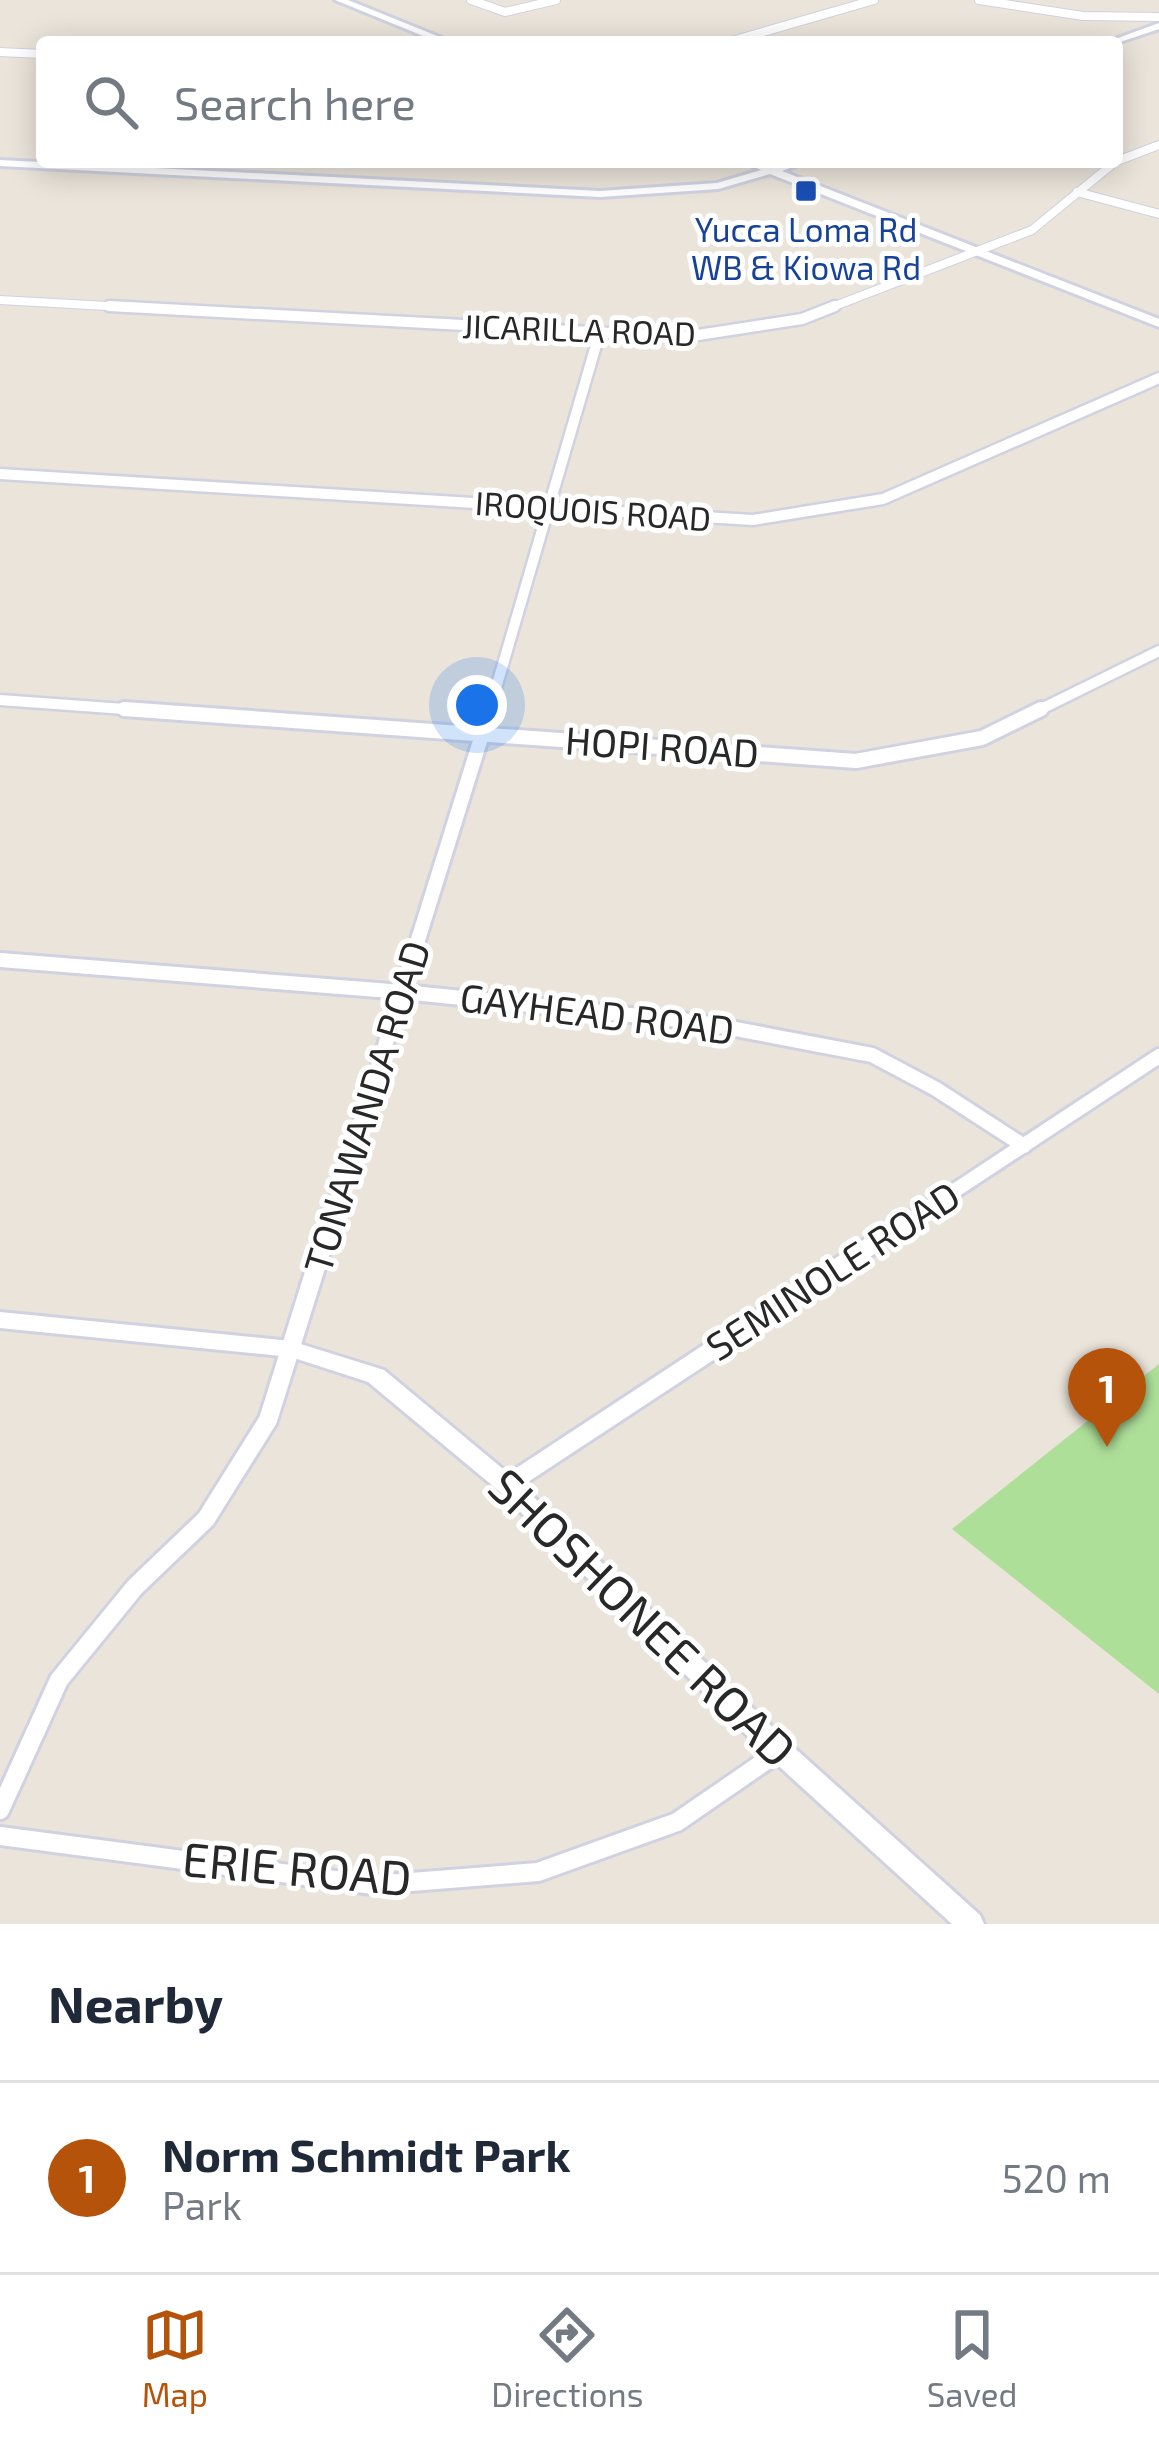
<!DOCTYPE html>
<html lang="en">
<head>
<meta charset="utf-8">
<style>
	body { margin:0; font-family:"Exo 2",sans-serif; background:#f2f2f3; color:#1f2937 }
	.you { position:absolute; left:477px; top:705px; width:42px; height:42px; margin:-30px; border:9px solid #fff; border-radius:50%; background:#1a73e8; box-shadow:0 0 0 18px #1a73e833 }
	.badge { display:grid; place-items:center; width:78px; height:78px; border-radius:50%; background:#b45309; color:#fff; font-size:39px; font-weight:700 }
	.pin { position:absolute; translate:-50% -99px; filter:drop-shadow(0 3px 6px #0008) }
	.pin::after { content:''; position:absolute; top:63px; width:42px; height:36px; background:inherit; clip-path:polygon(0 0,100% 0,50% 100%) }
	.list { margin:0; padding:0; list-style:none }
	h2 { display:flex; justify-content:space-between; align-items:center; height:156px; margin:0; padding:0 48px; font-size:51px }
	h2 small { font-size:39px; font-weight:400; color:#747a83 }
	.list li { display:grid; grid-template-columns:78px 1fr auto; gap:36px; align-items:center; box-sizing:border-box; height:192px; padding:0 48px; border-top:3px solid #e0e1e3 }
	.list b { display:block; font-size:45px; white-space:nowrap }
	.list p { margin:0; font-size:39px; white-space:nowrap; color:#747a83 }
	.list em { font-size:39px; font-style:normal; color:#747a83 }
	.icon { flex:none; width:66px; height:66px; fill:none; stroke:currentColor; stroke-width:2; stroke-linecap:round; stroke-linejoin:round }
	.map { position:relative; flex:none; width:1159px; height:1924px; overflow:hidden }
	.search { position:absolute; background:#fff; box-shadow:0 6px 30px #0003; left:36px; right:36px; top:36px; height:132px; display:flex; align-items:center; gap:30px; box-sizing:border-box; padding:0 42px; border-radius:12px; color:#747a83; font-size:45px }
	.sheet { height:348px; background:#fff }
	nav { display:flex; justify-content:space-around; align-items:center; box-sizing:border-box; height:168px; border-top:3px solid #e0e1e3; background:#fff; font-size:33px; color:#747a83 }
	nav a { display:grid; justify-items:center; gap:6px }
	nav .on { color:#b45309 }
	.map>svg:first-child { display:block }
</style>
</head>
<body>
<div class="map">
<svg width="1159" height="1924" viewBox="0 0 1159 1924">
	<rect width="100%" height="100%" fill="#eae4da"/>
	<path fill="#aedf99" d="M 1159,1364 L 1159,1694 L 952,1529 Z"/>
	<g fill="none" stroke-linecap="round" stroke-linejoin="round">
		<g stroke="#d0d2e1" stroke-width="10">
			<path id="street-far3" d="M 471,0 L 505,12 L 556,0
				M 979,0 L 1083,16 L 1159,17
				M 728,42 L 874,0
				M 0,52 L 42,54
				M 1117,161 L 1159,145
				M 1077,192 L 1159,214
				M 0,300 L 161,309
				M 827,309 L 1032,230 L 1115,162"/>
		</g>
		<g stroke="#d0d2e1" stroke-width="15">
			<path id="street-far2" d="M 109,306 L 685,337 L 802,319 L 835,306
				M 0,474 L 753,520 L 883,499 L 1159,378
				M 0,700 L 166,712
				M 489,712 L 599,335
				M 1035,712 L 1159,651"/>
		</g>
		<g stroke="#d0d2e1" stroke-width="20">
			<path id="street-far1" d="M 124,709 L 856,761 L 982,738 L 1041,709
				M 0,960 L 403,992 L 699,1022 L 872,1055 L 936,1089 L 1024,1146
				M 325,1238 L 490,709
				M 883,1238 L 1159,1056"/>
		</g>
		<g stroke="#d0d2e1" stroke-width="24">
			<path id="street" d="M 507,1485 L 887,1235
				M 0,1810 L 59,1680 L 135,1587 L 206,1519 L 268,1420 L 326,1235
				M 0,1836 L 373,1885 L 538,1872 L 677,1822 L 780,1751"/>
		</g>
		<g stroke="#d0d2e1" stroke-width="6">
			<path id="secondary" d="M 335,0 L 348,0 L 452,42 L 438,42 Z
				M 1159,23 L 1159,29 L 1117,43 L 1107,42 Z
				M 0,160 L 600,191 L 717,183 L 761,170 L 744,162 C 754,162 761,166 770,167 C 779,167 795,162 806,162 L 782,171 L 1159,319 L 1159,327 L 770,174 L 718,189 L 600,197 L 0,166 Z
				M 0,1312 L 291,1341 L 384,1370 L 515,1479 L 789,1743 L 980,1915 L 984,1924 L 952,1924 L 771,1759 L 499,1491 L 368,1382 L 291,1357 L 0,1328 Z"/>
		</g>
		<use href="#street-far3" stroke="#fff" stroke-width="8"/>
		<use href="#street-far2" stroke="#fff" stroke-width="10"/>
		<use href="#street-far1" stroke="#fff" stroke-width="14"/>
		<use href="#street" stroke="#fff" stroke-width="18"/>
		<use href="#secondary" fill="#fff" fill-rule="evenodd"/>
	</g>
	<rect fill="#1a4fb4" stroke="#fff" stroke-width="4.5" x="794" y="179" width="24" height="24" rx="6"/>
	<g text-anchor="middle" stroke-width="10" stroke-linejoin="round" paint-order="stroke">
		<g font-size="33" fill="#164399" stroke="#fff">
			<text x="806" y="242">Yucca Loma Rd<tspan x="806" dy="38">WB &amp; Kiowa Rd</tspan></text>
		</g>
		<g font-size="33" fill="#282828" stroke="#fff">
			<text transform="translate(579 330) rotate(2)" y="12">JICARILLA ROAD</text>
			<text transform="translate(593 511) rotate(4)" y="12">IROQUOIS ROAD</text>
		</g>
		<g font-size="39" fill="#282828" stroke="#fff">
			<text transform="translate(662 747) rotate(4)" y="14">HOPI ROAD</text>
			<text transform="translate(597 1014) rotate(7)" y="14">GAYHEAD ROAD</text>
			<text transform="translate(367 1107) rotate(-73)" y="14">TONAWANDA ROAD</text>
			<text transform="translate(833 1271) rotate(-33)" y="14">SEMINOLE ROAD</text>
		</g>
		<g font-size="48" fill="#282828" stroke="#fff">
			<text transform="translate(642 1618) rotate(44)" y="17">SHOSHONEE ROAD</text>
			<text transform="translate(297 1869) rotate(5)" y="17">ERIE ROAD</text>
		</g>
	</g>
</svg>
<div class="you"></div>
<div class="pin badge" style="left:1107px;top:1447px">1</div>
<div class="search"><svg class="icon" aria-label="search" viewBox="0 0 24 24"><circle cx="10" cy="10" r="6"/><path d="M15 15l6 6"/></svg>Search here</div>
</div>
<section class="sheet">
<h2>Nearby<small></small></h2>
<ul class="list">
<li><span class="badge">1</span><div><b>Norm Schmidt Park</b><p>Park</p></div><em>520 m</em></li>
</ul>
</section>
<nav>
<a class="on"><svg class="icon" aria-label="map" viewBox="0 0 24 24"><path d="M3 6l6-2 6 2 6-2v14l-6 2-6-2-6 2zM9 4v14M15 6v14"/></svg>Map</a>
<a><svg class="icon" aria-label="directions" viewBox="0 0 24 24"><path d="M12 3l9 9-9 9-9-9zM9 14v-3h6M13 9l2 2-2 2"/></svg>Directions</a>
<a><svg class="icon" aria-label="saved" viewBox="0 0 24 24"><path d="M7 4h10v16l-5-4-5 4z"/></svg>Saved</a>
</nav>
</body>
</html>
